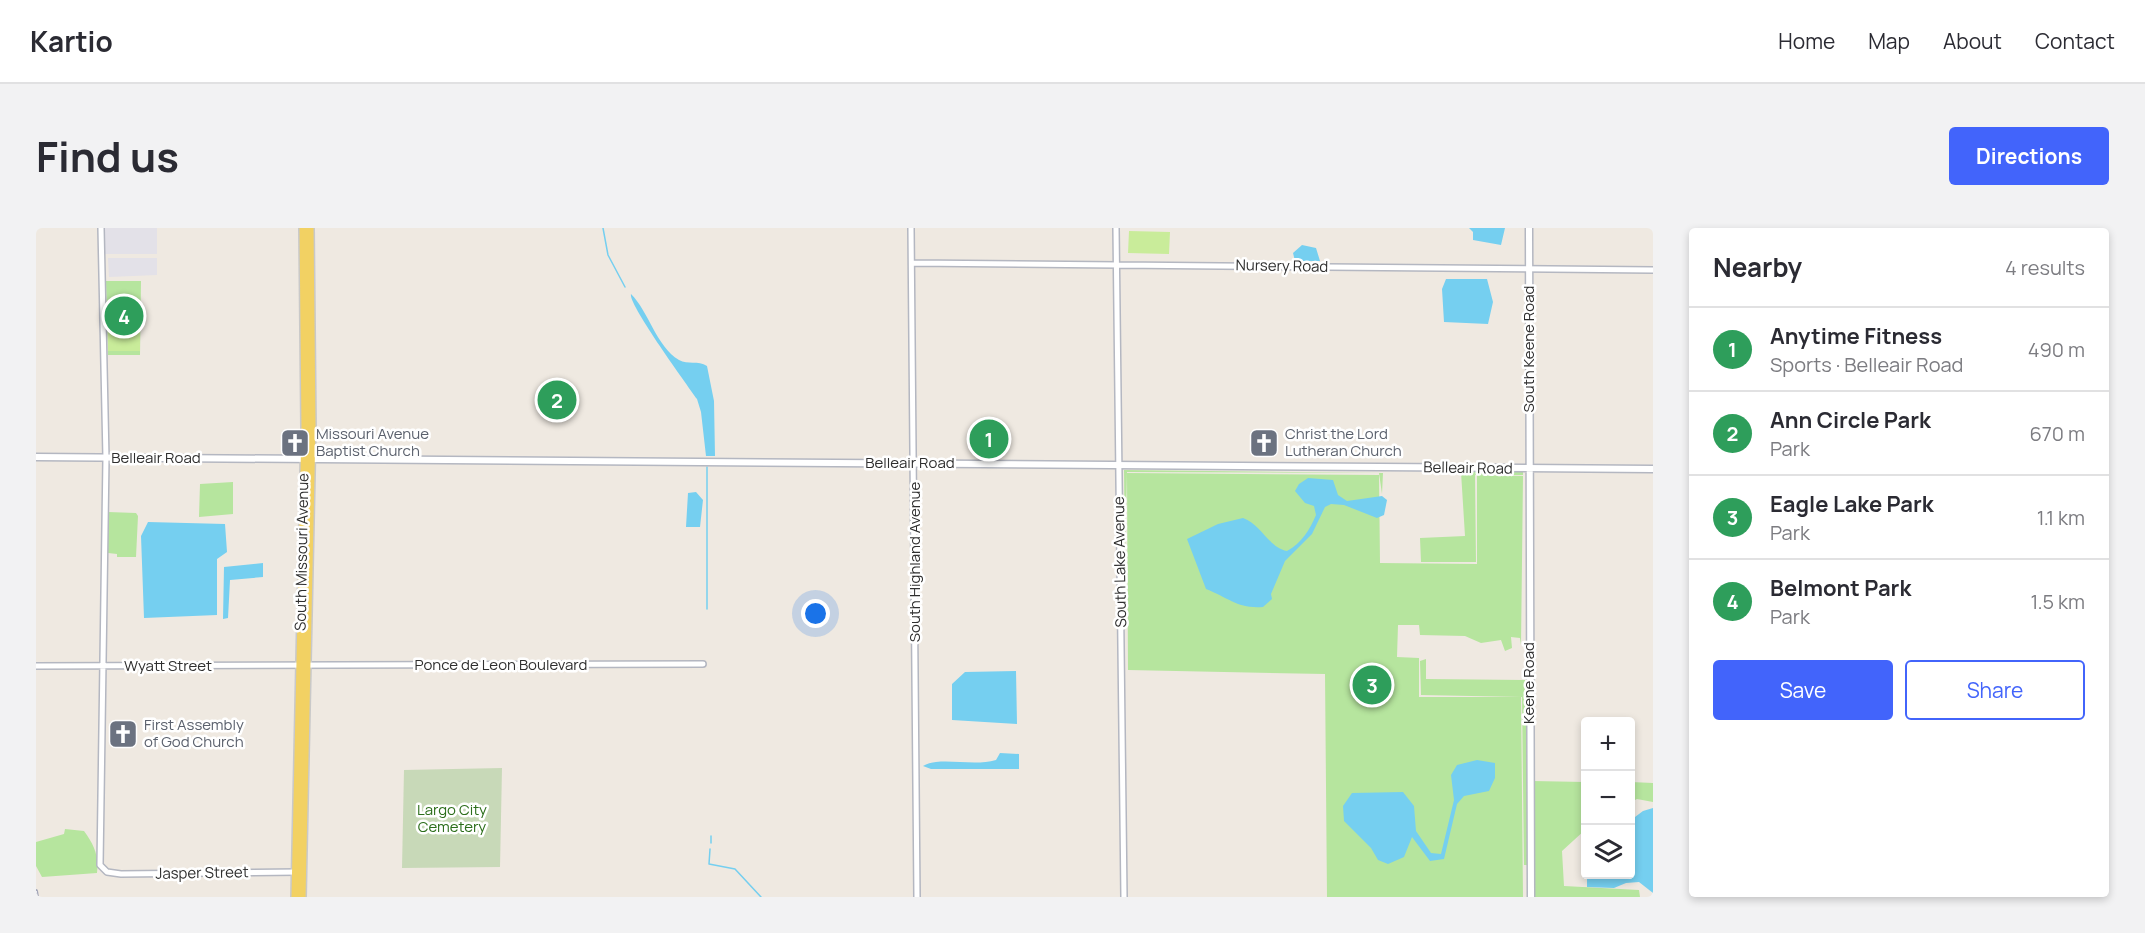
<!DOCTYPE html>
<html lang="en">
<head>
<meta charset="utf-8">
<style>
	body { margin:0; font-family:Manrope,sans-serif; background:#f2f2f3; color:#2b2b33 }
	.controls { position:absolute; right:18px; bottom:18px; display:grid; overflow:hidden; border-radius:6px; box-shadow:0 3px 9px #0003 }
	.controls button { width:54px; height:54px; display:grid; place-items:center; padding:0; border:0; border-bottom:2px solid #e1e1e2; background:#fff; color:#2b2b33; font:30px sans-serif }
	.you { position:absolute; left:780px; top:386px; width:21px; height:21px; margin:-15px; border:4px solid #fff; border-radius:50%; background:#1a73e8; box-shadow:0 0 0 9px #1a73e833 }
	.badge { display:grid; place-items:center; width:39px; height:39px; border-radius:50%; background:#4264fb; color:#fff; font-size:20px; font-weight:700 }
	.pin { position:absolute; translate:-50% -50%; border:3px solid #fff; box-shadow:0 2px 6px #0006 }
	.list { margin:0; padding:0; list-style:none }
	h2 { display:flex; justify-content:space-between; align-items:center; height:78px; margin:0; padding:0 24px; font-size:26px }
	h2 small { font-size:20px; font-weight:400; color:#7c7c81 }
	.list li { display:grid; grid-template-columns:39px 1fr auto; gap:18px; align-items:center; box-sizing:border-box; height:84px; padding:0 24px; border-top:2px solid #e1e1e2 }
	.list b { display:block; font-size:22px; white-space:nowrap }
	.list p { margin:0; font-size:20px; white-space:nowrap; color:#7c7c81 }
	.list em { font-size:20px; font-style:normal; color:#7c7c81 }
	.actions { display:flex; gap:12px; padding:18px 24px }
	.actions a { flex:1; padding:14px 0; border:2px solid #4264fb; border-radius:6px; text-align:center; font-size:21px; color:#4264fb }
	.actions .main { background:#4264fb; color:#fff }
	.icon { flex:none; width:33px; height:33px; fill:none; stroke:currentColor; stroke-width:2; stroke-linecap:round; stroke-linejoin:round }
	.map { position:relative; flex:none; width:1617px; height:669px; overflow:hidden; border-radius:6px }
	header { display:flex; align-items:center; gap:36px; box-sizing:border-box; height:84px; padding:0 30px; background:#fff; border-bottom:2px solid #e1e1e2 }
	header strong { font-size:28px }
	nav { display:flex; gap:33px; margin-inline-start:auto; font-size:21px }
	.intro { display:flex; align-items:center; justify-content:space-between; box-sizing:border-box; height:144px; padding:0 36px }
	h1 { margin:0; font-size:42px }
	.button { padding:15px 27px; border-radius:6px; background:#4264fb; color:#fff; font-size:21px; font-weight:700 }
	main { display:flex; gap:36px; padding:0 36px }
	aside { flex:1; background:#fff; border-radius:6px; box-shadow:0 3px 9px #0003 }
	.map>svg:first-child { display:block }
</style>
</head>
<body>
<header>
<strong>Kartio</strong>
<nav><a>Home</a><a>Map</a><a>About</a><a>Contact</a></nav>
</header>
<div class="intro"><h1>Find us</h1><a class="button">Directions</a></div>
<main>
<div class="map">
<svg width="1617" height="669" viewBox="0 0 1617 669">
	<rect width="100%" height="100%" fill="#efe9e1"/>
	<path fill="#e3e1e8" d="M 67,0 L 121,0 L 121,26 L 68,26 Z
		M 72,30 L 121,30 L 121,47 L 73,49 Z"/>
	<path fill="#b6e59e" d="M 70,53 L 105,53 L 104,127 L 72,127 Z
		M 1088,242 L 1347,245 L 1346,266 L 1343,245 L 1091,244 L 1089,330 Z
		M 1425,244 L 1487,244 L 1487,247 L 1439,247 L 1440,334 L 1385,334 L 1384,310 L 1429,308 Z
		M 1091,245 L 1343,247 L 1344,335 L 1441,336 L 1441,247 L 1487,248 L 1485,417 L 1484,410 L 1475,409 L 1476,420 L 1469,423 L 1465,412 L 1445,415 L 1429,408 L 1384,407 L 1383,397 L 1362,397 L 1361,429 L 1383,430 L 1383,469 L 1485,469 L 1487,669 L 1291,669 L 1289,446 L 1092,442 Z
		M 197,254 L 197,286 L 163,289 L 164,256 Z
		M 72,284 L 100,285 L 102,288 L 100,329 L 81,329 L 81,326 L 72,325 Z
		M 1390,431 L 1390,451 L 1489,452 L 1493,637 L 1488,637 L 1486,469 L 1385,467 L 1384,433 Z
		M 1496,553 L 1549,554 L 1549,602 L 1526,623 L 1528,658 L 1603,662 L 1604,669 L 1497,669 Z
		M 1595,554 L 1617,555 L 1617,574 L 1601,571 L 1595,574 Z
		M 29,601 L 48,603 C 58,617 63,627 61,645 L 6,649 L 0,638 L 0,614 L 28,606 Z"/>
	<path fill="#c8d9b8" d="M 466,540 L 464,639 L 366,640 L 368,542 Z"/>
	<path fill="#c9ec9a" d="M 1093,3 L 1134,4 L 1133,26 L 1092,25 Z
		M 104,75 L 104,123 L 72,123 L 72,76 Z"/>
	<path fill="#75cff0" d="M 1433,0 L 1469,0 L 1465,17 L 1437,12 L 1437,4 Z
		M 1266,17 L 1280,20 L 1284,33 L 1259,33 L 1257,25 Z
		M 1410,51 L 1451,51 L 1457,74 L 1452,96 L 1408,94 L 1406,61 Z
		M 595,66 C 613,84 620,118 643,132 C 652,137 662,132 671,138 L 678,173 L 679,228 L 670,228 L 665,184 L 661,171 C 650,155 592,76 595,66 Z
		M 1272,250 L 1297,252 L 1302,267 L 1311,273 L 1346,268 L 1351,272 L 1348,287 L 1341,290 L 1308,277 L 1295,276 L 1289,279 L 1276,306 L 1249,333 L 1235,366 L 1236,371 L 1227,379 C 1202,381 1193,370 1170,361 L 1151,311 L 1182,296 L 1207,290 C 1225,296 1232,319 1251,323 C 1266,315 1274,301 1280,287 L 1278,278 L 1269,275 L 1259,263 L 1263,256 Z
		M 660,264 L 667,272 L 664,299 L 650,299 L 652,265 Z
		M 112,294 L 189,296 L 191,324 L 181,331 L 181,387 L 108,390 L 105,308 Z
		M 227,335 L 227,349 L 194,352 L 192,390 L 187,391 L 188,339 Z
		M 980,443 L 981,496 L 916,492 L 916,456 L 929,444 Z
		M 964,525 L 983,526 L 983,541 L 895,541 L 887,538 C 904,528 936,539 960,532 Z
		M 1441,532 L 1459,535 L 1459,550 L 1453,563 L 1428,568 L 1421,576 L 1408,631 L 1394,633 L 1376,609 L 1368,629 L 1352,636 L 1342,632 L 1335,620 L 1308,593 L 1307,578 L 1316,565 L 1367,564 L 1378,578 L 1380,603 L 1395,625 L 1405,626 L 1418,572 L 1415,547 L 1421,537 Z
		M 1617,580 L 1617,665 L 1603,654 L 1590,655 L 1578,660 L 1551,659 L 1551,647 L 1594,646 L 1595,592 L 1607,583 Z"/>
	<g fill="none" stroke-linecap="round" stroke-linejoin="round">
		<path stroke="#75cff0" stroke-width="1.5" d="M 567,0 L 572,27 L 589,59
			M 671,239 L 671,381
			M 675,615 L 675,608
			M 674,621 L 673,636 L 699,641 L 725,669"/>
		<g stroke="#b4b7c1" stroke-width="8">
			<path id="tertiary" d="M 65,0 L 70,230 L 64,637 L 71,644 L 85,646 L 262,644
				M 875,0 L 881,669
				M 1080,0 L 1088,669
				M 876,35 L 1617,42
				M 0,438 L 667,436"/>
		</g>
		<g stroke="#b4b7c1" stroke-width="9">
			<path id="secondary" d="M 1493,0 L 1495,669
				M 0,229 L 1617,241"/>
		</g>
		<g stroke="#c9c9c9" stroke-width="10">
			<path id="primary" d="M 259,669 L 269,199 L 267,0
				M 266,669 L 276,199 L 274,0"/>
		</g>
		<use href="#tertiary" stroke="#fff" stroke-width="5"/>
		<use href="#secondary" stroke="#fff" stroke-width="6"/>
		<use href="#primary" stroke="#f2d163" stroke-width="7"/>
		<g stroke="#a3a6b8" stroke-width="4">
			<path id="rail" d="M 0,663 L 1,669"/>
		</g>
		<use href="#rail" stroke="#fff" stroke-width="1.5" stroke-dasharray="4.5" stroke-linecap="butt"/>
	</g>
	<defs>
		<g id="church-square" transform="scale(1.5)"><rect x="-9" y="-9" width="18" height="18" rx="4" fill="#6b7280" stroke="#fff"/><path d="M-1.2-6h2.4v3.5h3.3v2.4h-3.3V6h-2.4V-.1h-3.3v-2.4h3.3Z" fill="#fff"/></g>
	</defs>
	<g fill-rule="evenodd">
		<use href="#church-square" x="259" y="215"/>
		<use href="#church-square" x="1228" y="215"/>
		<use href="#church-square" x="87" y="506"/>
	</g>
	<g text-anchor="middle" stroke-width="5" stroke-linejoin="round" paint-order="stroke">
		<g font-size="15" fill="#2e2e2e" stroke="#fff">
			<text transform="translate(1246 38) rotate(1)" y="5">Nursery Road</text>
			<text transform="translate(1493 121) rotate(-90)" y="5">South Keene Road</text>
			<text x="120" y="235">Belleair Road</text>
			<text x="874" y="240">Belleair Road</text>
			<text transform="translate(1432 240) rotate(1)" y="5">Belleair Road</text>
			<text transform="translate(266 324) rotate(-89)" y="5">South Missouri Avenue</text>
			<text transform="translate(879 334) rotate(-90)" y="5">South Highland Avenue</text>
			<text transform="translate(1084 334) rotate(-91)" y="5">South Lake Avenue</text>
			<text x="465" y="442">Ponce de Leon Boulevard</text>
			<text x="132" y="443">Wyatt Street</text>
			<text transform="translate(1493 455) rotate(-90)" y="5">Keene Road</text>
			<text transform="translate(166 645) rotate(-1)" y="5">Jasper Street</text>
		</g>
		<g font-size="15" fill="#5b616d" stroke="#fff" text-anchor="start">
			<text x="280" y="211">Missouri Avenue<tspan x="280" dy="17">Baptist Church</tspan></text>
			<text x="1249" y="211">Christ the Lord<tspan x="1249" dy="17">Lutheran Church</tspan></text>
			<text x="108" y="502">First Assembly<tspan x="108" dy="17">of God Church</tspan></text>
		</g>
		<g font-size="15" fill="#2c6e1b" stroke="#fff">
			<text x="416" y="587">Largo City<tspan x="416" dy="17">Cemetery</tspan></text>
		</g>
	</g>
</svg>
<div class="controls">
<button>+</button>
<button>−</button>
<button><svg class="icon" aria-label="layers" viewBox="0 0 24 24"><path d="M12 4l9 5-9 5-9-5zM3 14l9 5 9-5"/></svg></button>
</div>
<div class="you"></div>
<div class="pin badge" style="left:953px;top:211px;background:#2e9e5b">1</div>
<div class="pin badge" style="left:521px;top:172px;background:#2e9e5b">2</div>
<div class="pin badge" style="left:1336px;top:457px;background:#2e9e5b">3</div>
<div class="pin badge" style="left:88px;top:88px;background:#2e9e5b">4</div>
</div>
<aside>
<h2>Nearby<small>4 results</small></h2>
<ul class="list">
<li><span class="badge" style="background:#2e9e5b">1</span><div><b>Anytime Fitness</b><p>Sports · Belleair Road</p></div><em>490 m</em></li>
<li><span class="badge" style="background:#2e9e5b">2</span><div><b>Ann Circle Park</b><p>Park</p></div><em>670 m</em></li>
<li><span class="badge" style="background:#2e9e5b">3</span><div><b>Eagle Lake Park</b><p>Park</p></div><em>1.1 km</em></li>
<li><span class="badge" style="background:#2e9e5b">4</span><div><b>Belmont Park</b><p>Park</p></div><em>1.5 km</em></li>
</ul>
<div class="actions"><a class="main">Save</a><a>Share</a></div>
</aside>
</main>
</body>
</html>
